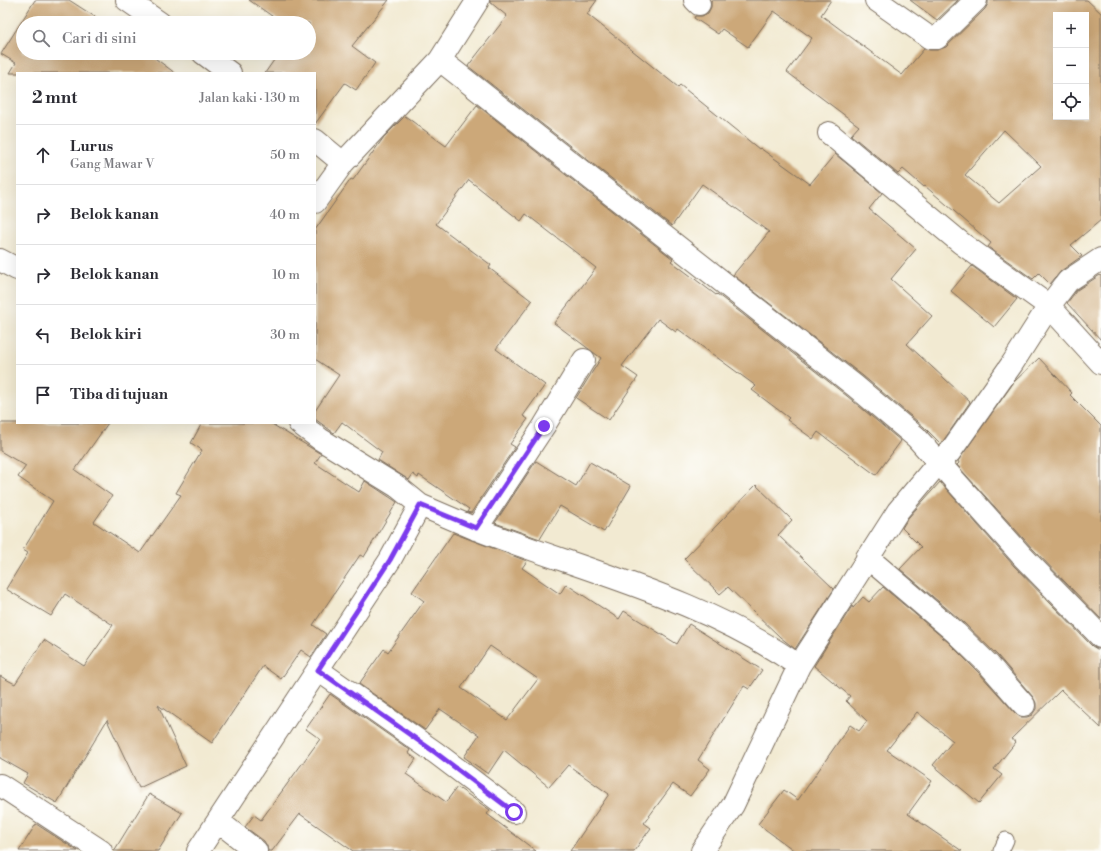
<!DOCTYPE html>
<html lang="id">
<head>
<meta charset="utf-8">
<style>
	body { margin:0; font-family:"Libre Bodoni",serif; background:#f7f7f7; color:#2b2b33 }
	.controls { position:absolute; right:12px; top:12px; display:grid; overflow:hidden; border-radius:0px; box-shadow:0 4px 16px #0002 }
	.controls button { width:36px; height:36px; display:grid; place-items:center; padding:0; border:0; border-bottom:1px solid #e1e1e2; background:#fff; color:#2b2b33; font:20px sans-serif }
	.stop { position:absolute; width:12px; height:12px; margin:-9px; border:3px solid #7c3aed; border-radius:50%; background:#fff }
	.stop.end { background:#7c3aed; border-color:#fff; box-shadow:0 1px 4px #0008 }
	.list { margin:0; padding:0; list-style:none }
	h2 { display:flex; justify-content:space-between; align-items:center; height:52px; margin:0; padding:0 16px; font-size:17px }
	h2 small { font-size:13px; font-weight:400; color:#7c7c81 }
	.list li { display:grid; grid-template-columns:26px 1fr auto; gap:12px; align-items:center; box-sizing:border-box; height:60px; padding:0 16px; border-top:1px solid #e1e1e2 }
	.list b { display:block; font-size:15px; white-space:nowrap }
	.list p { margin:0; font-size:13px; white-space:nowrap; color:#7c7c81 }
	.list em { font-size:13px; font-style:normal; color:#7c7c81 }
	.icon { flex:none; width:22px; height:22px; fill:none; stroke:currentColor; stroke-width:2; stroke-linecap:round; stroke-linejoin:round }
	.map { position:relative; flex:none; width:1101px; height:851px; overflow:hidden }
	.search { position:absolute; background:#fff; box-shadow:0 4px 16px #0002; left:16px; top:16px; width:300px; height:44px; display:flex; align-items:center; gap:10px; box-sizing:border-box; padding:0 14px; border-radius:22px; color:#7c7c81; font-size:15px }
	.panel { position:absolute; background:#fff; box-shadow:0 4px 16px #0002; left:16px; top:72px; width:300px; height:352px; border-radius:0px }
	.map>svg:first-child { display:block }
</style>
</head>
<body>
<div class="map">
<svg width="1101" height="851" viewBox="0 0 1101 851">
	<rect width="100%" height="100%" fill="#fdfcf7"/>
	<filter id="ink" filterUnits="userSpaceOnUse"><feTurbulence type="fractalNoise" baseFrequency=".025" numOctaves="2"/><feDisplacementMap in="SourceGraphic" scale="8" xChannelSelector="R" yChannelSelector="G"/><feConvolveMatrix kernelMatrix="1 2 1 2 8 2 1 2 1" color-interpolation-filters="sRGB"/></filter>
	<filter id="wash" filterUnits="userSpaceOnUse"><feTurbulence type="fractalNoise" baseFrequency=".012" numOctaves="4" result="noise"/><feDisplacementMap in="SourceGraphic" scale="16" xChannelSelector="R" yChannelSelector="G"/><feGaussianBlur stdDeviation="0.9" result="paint"/><feColorMatrix in="noise" values="0 0 0 0 0 0 0 0 0 0 0 0 0 0 0 0 0 1.4 0 .05"/><feComposite in="paint" operator="in"/></filter>
	<g filter="url(#wash)">
		<rect width="100%" height="100%" fill="#f2ead2"/>
		<g id="blocks">
			<path fill="#cca879" fill-rule="evenodd" d="M 35,0 L 69,0 L 103,22 L 104,20 L 108,23 L 23,23 L 23,53 L 148,53 L 175,73 L 10,73 L 16,63 L 1,54 Z
				M 249,0 L 389,0 L 352,46 L 375,63 L 356,90 L 345,83 L 315,124 L 315,73 L 265,73 L 279,53 L 309,53 L 309,23 L 282,23 Z
				M 490,0 L 597,0 L 587,14 L 678,87 L 680,85 L 759,149 L 760,148 L 810,184 L 835,154 L 882,193 L 869,209 L 916,249 L 891,279 L 932,316 L 907,344 L 970,402 L 941,444 L 924,427 L 863,376 L 733,275 L 769,232 L 702,184 L 672,226 L 468,66 L 507,16 L 490,2 Z
				M 711,0 L 831,0 L 821,15 L 902,75 L 924,49 L 930,50 L 937,50 L 946,47 L 985,9 L 988,4 L 988,0 L 1087,0 L 1101,13 L 1101,220 L 1071,245 L 1082,256 L 1061,271 L 1050,284 L 1039,273 L 1033,279 L 988,247 L 991,243 L 925,186 L 924,187 L 903,169 L 898,174 L 851,135 L 859,126 L 787,72 L 812,38 L 774,11 L 748,47 L 722,29 L 718,34 L 694,18 L 695,16 L 702,16 L 708,13 L 711,7 ZM 1056,15 L 1086,15 L 1086,117 L 1056,117 ZM 1004,130 L 1041,166 L 999,203 L 965,175 Z
				M 910,0 L 958,0 L 937,20 Z
				M 477,105 L 673,259 L 671,261 L 716,295 L 717,294 L 847,396 L 901,441 L 876,475 L 818,432 L 813,439 L 787,420 L 789,418 L 752,390 L 756,386 L 678,329 L 676,332 L 658,319 L 622,366 L 638,377 L 609,420 L 576,398 L 601,358 L 554,323 L 596,268 L 526,214 L 521,221 L 469,180 L 436,224 L 491,265 L 489,268 L 532,301 L 496,349 L 545,385 L 523,416 L 528,419 L 510,444 L 515,447 L 471,513 L 467,512 L 469,509 L 419,475 L 418,478 L 413,474 L 409,480 L 378,460 L 382,452 L 342,422 L 334,433 L 315,419 L 315,411 L 339,375 L 315,359 L 315,230 L 351,179 L 353,180 L 384,137 L 405,116 L 446,146 Z
				M 972,266 L 1017,299 L 994,327 L 951,291 Z
				M 1100,275 L 1101,276 L 1101,340 L 1067,303 L 1077,290 Z
				M 1039,358 L 1072,393 L 1070,395 L 1101,426 L 1101,619 L 1032,548 L 957,465 L 959,463 L 958,461 L 1014,382 Z
				M 0,423 L 108,423 L 75,470 L 112,496 L 94,522 L 140,553 L 181,495 L 176,493 L 202,450 L 191,443 L 202,423 L 270,423 L 321,454 L 315,463 L 359,492 L 365,481 L 397,502 L 364,557 L 360,555 L 313,625 L 326,634 L 311,657 L 301,650 L 281,679 L 263,666 L 212,743 L 158,705 L 186,766 L 139,788 L 107,720 L 57,803 L 23,783 L 28,774 L 0,758 L 0,676 L 15,684 L 44,640 L 84,666 L 113,625 L 65,594 L 51,616 L 6,589 L 28,553 L 23,550 L 53,501 L 18,477 L 26,466 L 0,451 Z
				M 536,461 L 576,486 L 590,462 L 631,486 L 604,532 L 560,506 L 540,539 L 495,523 Z
				M 940,482 L 1014,566 L 1092,646 L 1097,649 L 1101,649 L 1101,728 L 1061,690 L 1011,739 L 1016,742 L 994,769 L 1002,775 L 979,803 L 933,765 L 953,741 L 917,712 L 887,750 L 932,781 L 908,814 L 962,851 L 795,851 L 758,824 L 784,790 L 798,800 L 850,725 L 859,731 L 867,721 L 846,701 L 850,696 L 814,666 L 852,606 L 853,608 L 863,597 L 869,602 L 883,587 L 948,642 L 980,674 L 1015,713 L 1020,717 L 1027,717 L 1032,715 L 1036,709 L 1036,703 L 1033,697 L 998,656 L 964,623 L 900,569 L 921,547 L 902,528 L 908,518 Z
				M 756,485 L 792,520 L 778,535 L 834,589 L 795,649 L 780,637 L 728,587 L 720,594 L 684,559 Z
				M 453,533 L 527,561 L 522,568 L 560,594 L 566,584 L 619,619 L 624,611 L 677,644 L 689,624 L 762,670 L 749,689 L 744,686 L 698,760 L 710,769 L 690,796 L 673,784 L 644,823 L 651,828 L 634,851 L 570,851 L 609,794 L 568,765 L 549,787 L 504,750 L 488,774 L 464,757 L 479,735 L 440,709 L 425,730 L 359,684 L 384,649 L 388,652 L 424,601 L 412,592 ZM 490,646 L 538,679 L 507,720 L 461,688 Z
				M 330,694 L 410,750 L 408,753 L 416,759 L 406,774 L 446,802 L 457,787 L 490,810 L 487,814 L 536,851 L 353,851 L 300,814 L 272,851 L 268,851 L 267,846 L 264,841 L 245,827 L 254,815 L 261,820 L 320,739 L 306,729 Z
				M 149,794 L 182,813 L 158,851 L 114,851 Z
				M 36,824 L 78,851 L 19,851 Z"/>
		</g>
	</g>
	<g filter="url(#ink)">
		<use href="#blocks" fill-opacity="0" stroke="#7b6d5d" stroke-width="1"/>
		<g fill="none" stroke-linecap="round" stroke-linejoin="round">
			<g stroke="#7b6d5d" stroke-width="17">
				<path id="service" d="M 1001,851 L 1006,840"/>
			</g>
			<g stroke="#7b6d5d" stroke-width="24">
				<path id="minor" d="M 127,0 L 160,23
					M 695,0 L 699,4
					M 876,0 L 930,38 L 937,38 L 976,0
					M 203,53 L 230,73
					M 440,60 L 855,386 L 916,437 L 1023,557 L 1101,637
					M 829,133 L 961,243 L 1049,306 L 1101,363
					M 315,140 L 343,163
					M 315,202 L 343,163 L 440,60 L 478,0
					M 0,260 L 17,269
					M 420,505 C 439,513 457,521 476,529 C 585,571 702,598 799,666
					M 476,529 L 544,426 L 584,360
					M 867,557 L 956,633 L 989,665 L 1024,705
					M 318,670 L 436,753 L 514,812
					M 0,785 L 101,851
					M 218,821 L 256,851
					M 198,851 L 390,560 L 420,505 L 398,487 L 320,439 L 299,423
					M 702,851 L 733,805 L 799,666 L 898,511 L 939,462 L 950,452 L 1012,364 L 1049,306 L 1068,281 L 1101,259"/>
			</g>
			<use href="#service" stroke="#fff" stroke-width="15"/>
			<use href="#minor" stroke="#fff" stroke-width="22"/>
		</g>
	</g>
	<g fill="none" stroke-linecap="round" stroke-linejoin="round" filter="url(#ink)">
		<path stroke="#7c3aed" stroke-width="5" d="M 514,812 L 436,753 L 318,670 L 390,560 L 420,505 L 476,528 L 544,426"/>
	</g>
</svg>
<div class="controls">
<button>+</button>
<button>−</button>
<button><svg class="icon" aria-label="locate" viewBox="0 0 24 24"><circle cx="12" cy="12" r="6"/><path d="M12 2v4M12 18v4M2 12h4M18 12h4"/></svg></button>
</div>
<div class="stop" style="left:514px;top:812px"></div>
<div class="stop end" style="left:544px;top:426px"></div>
<div class="search"><svg class="icon" aria-label="search" viewBox="0 0 24 24"><circle cx="10" cy="10" r="6"/><path d="M15 15l6 6"/></svg>Cari di sini</div>
<section class="panel">
<h2>2 mnt<small>Jalan kaki · 130 m</small></h2>
<ul class="list">
<li><svg class="icon" aria-label="ahead" viewBox="0 0 24 24"><path d="M12 20V5M6 11l6-6 6 6"/></svg><div><b>Lurus</b><p>Gang Mawar V</p></div><em>50 m</em></li>
<li><svg class="icon" aria-label="right" viewBox="0 0 24 24"><path d="M7 20v-9h11M14 6l5 5-5 5"/></svg><div><b>Belok kanan</b></div><em>40 m</em></li>
<li><svg class="icon" aria-label="right" viewBox="0 0 24 24"><path d="M7 20v-9h11M14 6l5 5-5 5"/></svg><div><b>Belok kanan</b></div><em>10 m</em></li>
<li><svg class="icon" aria-label="left" viewBox="0 0 24 24"><path d="M17 20v-9H6M10 6l-5 5 5 5"/></svg><div><b>Belok kiri</b></div><em>30 m</em></li>
<li><svg class="icon" aria-label="arrive" viewBox="0 0 24 24"><path d="M6 21V4h12l-3 4 3 4H6"/></svg><div><b>Tiba di tujuan</b></div></li>
</ul>
</section>
</div>
</body>
</html>
